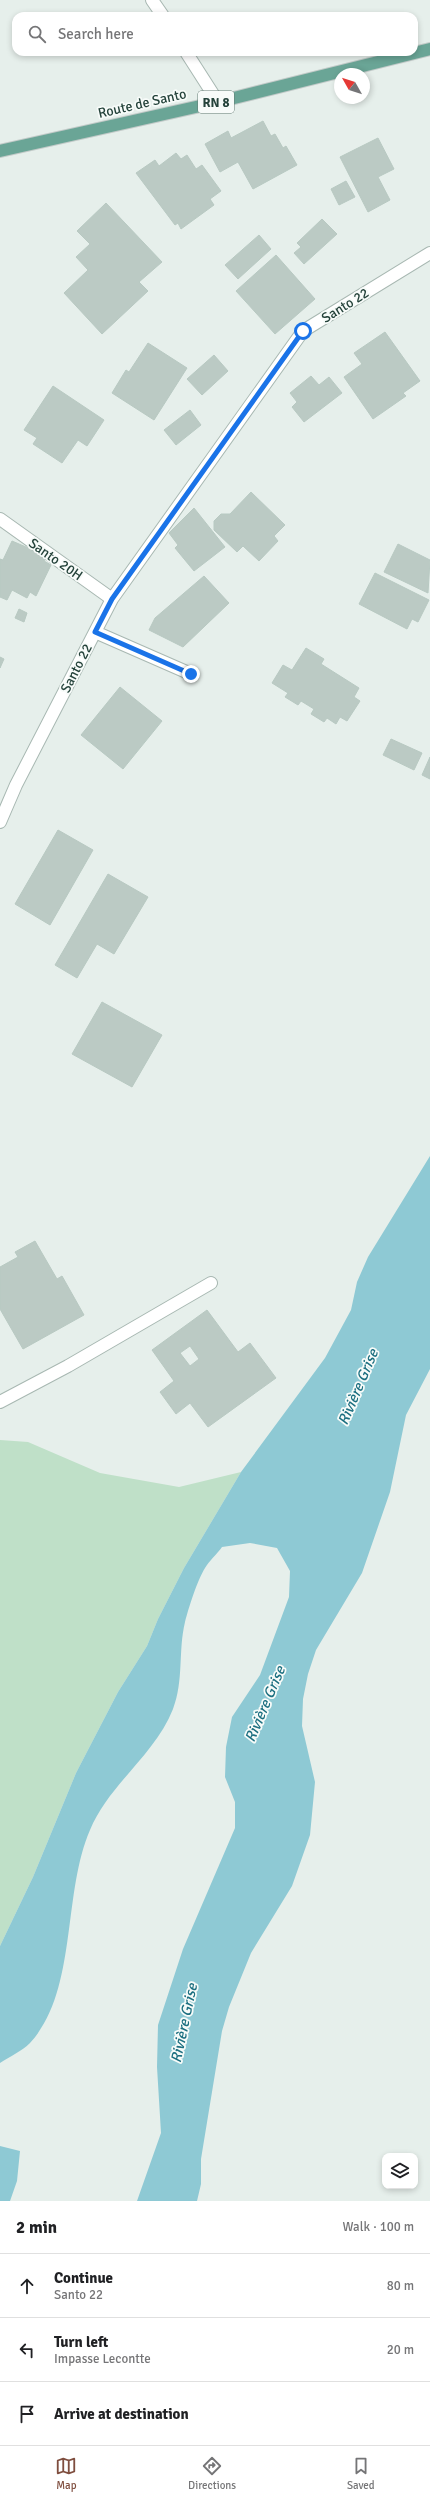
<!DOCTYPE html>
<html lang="en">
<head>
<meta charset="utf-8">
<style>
	body { margin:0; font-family:Signika,sans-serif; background:#f6f6f6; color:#202124 }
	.controls { position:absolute; right:12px; bottom:12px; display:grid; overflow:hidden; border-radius:8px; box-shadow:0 2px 6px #0003 }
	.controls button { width:36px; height:36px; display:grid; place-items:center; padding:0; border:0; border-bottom:1px solid #e0e0e0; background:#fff; color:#202124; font:20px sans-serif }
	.compass { position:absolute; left:334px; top:68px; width:36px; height:36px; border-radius:50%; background:#fff; box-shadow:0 2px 6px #0003; rotate:309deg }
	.stop { position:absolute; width:12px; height:12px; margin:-9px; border:3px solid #1a73e8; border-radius:50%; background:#fff }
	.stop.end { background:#1a73e8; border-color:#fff; box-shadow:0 1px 4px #0008 }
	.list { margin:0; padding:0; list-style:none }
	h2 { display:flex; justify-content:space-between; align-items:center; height:52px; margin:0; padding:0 16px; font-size:17px }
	h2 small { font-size:13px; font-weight:400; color:#757577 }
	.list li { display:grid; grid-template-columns:26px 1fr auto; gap:12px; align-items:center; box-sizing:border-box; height:64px; padding:0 16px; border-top:1px solid #e0e0e0 }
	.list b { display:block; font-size:15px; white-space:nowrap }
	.list p { margin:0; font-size:13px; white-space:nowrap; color:#757577 }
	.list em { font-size:13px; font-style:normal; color:#757577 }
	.icon { flex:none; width:22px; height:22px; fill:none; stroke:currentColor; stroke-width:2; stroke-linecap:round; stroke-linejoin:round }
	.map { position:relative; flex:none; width:430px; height:2201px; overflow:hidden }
	.search { position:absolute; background:#fff; box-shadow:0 2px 6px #0003; left:12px; right:12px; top:12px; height:44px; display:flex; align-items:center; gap:10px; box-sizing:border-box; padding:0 14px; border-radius:12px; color:#757577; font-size:15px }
	.sheet { height:244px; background:#fff }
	nav { display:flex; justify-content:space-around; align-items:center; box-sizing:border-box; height:56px; border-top:1px solid #e0e0e0; background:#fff; font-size:11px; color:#757577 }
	nav a { display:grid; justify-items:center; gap:2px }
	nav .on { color:#7f4e3f }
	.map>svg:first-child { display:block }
</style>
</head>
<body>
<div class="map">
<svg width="430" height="2201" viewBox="0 0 430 2201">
	<rect width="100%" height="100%" fill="#e6efeb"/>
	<path fill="#bfe0c8" d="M 0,1440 L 28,1442 L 100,1473 L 179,1487 L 241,1472 L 184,1568 L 158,1619 L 147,1646 L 118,1692 L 76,1773 L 33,1877 L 0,1946 Z"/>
	<path fill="#8ec9d4" d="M 430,1156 L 430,1369 L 406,1415 L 390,1492 L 362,1573 L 316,1650 L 308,1674 L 303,1699 L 302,1726 L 315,1782 L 310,1835 L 292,1886 L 251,1953 L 229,2007 L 222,2031 L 201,2159 L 201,2184 L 197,2201 L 137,2201 L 161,2133 L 157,2067 L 158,2025 L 183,1949 L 235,1828 L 235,1802 L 225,1777 L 226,1747 L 232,1717 L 260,1675 L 289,1597 L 290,1571 L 277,1548 L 250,1543 L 222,1547 C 217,1554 209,1561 205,1568 C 197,1581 189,1607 185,1622 C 178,1651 184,1680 173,1709 C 155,1755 109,1784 90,1830 C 62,1894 78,1991 30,2043 C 22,2051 9,2057 0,2063 L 0,1946 L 33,1877 L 76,1773 L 118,1692 L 147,1646 L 158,1619 L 184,1568 L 241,1472 L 325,1358 L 351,1310 L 357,1282 L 368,1257 Z
		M 0,2146 L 20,2151 L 17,2181 L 10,2201 L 0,2201 Z"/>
	<path fill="#bbcac4" stroke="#b8c9c2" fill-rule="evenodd" d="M 263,121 L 271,136 L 275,134 L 283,148 L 286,146 L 297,165 L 253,189 L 238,162 L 220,172 L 205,144 L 228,131 L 231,138 Z
		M 378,138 L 394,169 L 378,177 L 390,200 L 368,212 L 340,157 Z
		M 176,153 L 181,159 L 187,155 L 196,169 L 202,165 L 221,191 L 210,199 L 214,205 L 181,229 L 178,223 L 175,225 L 136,173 L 155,160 L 159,166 Z
		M 346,181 L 355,197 L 339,205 L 331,189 Z
		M 106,203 L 162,262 L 139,282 L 148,291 L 102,334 L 64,293 L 88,270 L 76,257 L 90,244 L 77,231 Z
		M 322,219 L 337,234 L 304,264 L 294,253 L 301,247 L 297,243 Z
		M 259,235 L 271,249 L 238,279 L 225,265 Z
		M 276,255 L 315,299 L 275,334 L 236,291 Z
		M 385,332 L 420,381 L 403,393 L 406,396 L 373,419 L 344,377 L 362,364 L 354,353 Z
		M 148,343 L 187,368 L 154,420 L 112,393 L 126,370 L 129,372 Z
		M 214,355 L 228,371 L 202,395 L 187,379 Z
		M 311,376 L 319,385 L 329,377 L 342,393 L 304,422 L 292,407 L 297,402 L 290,393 Z
		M 53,386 L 104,420 L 87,446 L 78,440 L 62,463 L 33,444 L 37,438 L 24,430 Z
		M 190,410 L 201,425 L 176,445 L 164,430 Z
		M 251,492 L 285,525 L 274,536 L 278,541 L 259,561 L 243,546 L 237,552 L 214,530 L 214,521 L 221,514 L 230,514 Z
		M 194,508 L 225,547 L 194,571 L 175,548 L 178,545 L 169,533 Z
		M 12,541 L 47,556 L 44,561 L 51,565 L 36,596 L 30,592 L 27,598 L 12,590 L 7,600 L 0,597 L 0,559 L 3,560 Z
		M 398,544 L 430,560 L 428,593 L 384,572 Z
		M 375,573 L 429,600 L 418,622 L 412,619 L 407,629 L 359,604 Z
		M 204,576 L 229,603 L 183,647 L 149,630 L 155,618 Z
		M 19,609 L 27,613 L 24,622 L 15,618 Z
		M 306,648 L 324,659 L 321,664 L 359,688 L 354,697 L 360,701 L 347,721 L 340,717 L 336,724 L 327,718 L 324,722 L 311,714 L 314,709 L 301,701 L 298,705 L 285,697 L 288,693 L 272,683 L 283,665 L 292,670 Z
		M 0,657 L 4,659 L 0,668 Z
		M 120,687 L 162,721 L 123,769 L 81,735 Z
		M 391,739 L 422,753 L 414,770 L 383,755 Z
		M 430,757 L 430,779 L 422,775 Z
		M 58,830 L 93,850 L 50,925 L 15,904 Z
		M 108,874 L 148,897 L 114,954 L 97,944 L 77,978 L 55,965 Z
		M 102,1002 L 162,1035 L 132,1087 L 72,1054 Z
		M 35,1241 L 57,1279 L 62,1276 L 84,1315 L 23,1349 L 0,1309 L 0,1267 L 18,1257 L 15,1252 Z
		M 207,1310 L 238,1352 L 250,1343 L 276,1378 L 208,1427 L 190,1403 L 176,1414 L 160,1392 L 174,1381 L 152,1350 ZM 190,1346 L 199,1359 L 190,1366 L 180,1353 Z"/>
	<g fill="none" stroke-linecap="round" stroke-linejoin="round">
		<g stroke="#a8b8b2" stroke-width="14">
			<path id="service" d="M 152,0 L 163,16
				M 186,52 L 218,102"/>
		</g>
		<g stroke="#a8b8b2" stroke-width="14">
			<path id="minor" d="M 0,519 L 112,599
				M 95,632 L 191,674
				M 0,822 L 16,785 L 112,599 L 303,331 L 430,253
				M 0,1402 L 68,1366 L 211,1283"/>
		</g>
		<g stroke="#c2cac8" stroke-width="14">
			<path id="primary" d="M 0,151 L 218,102 L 430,49"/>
		</g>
		<use href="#service" stroke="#fff" stroke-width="12"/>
		<use href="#minor" stroke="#fff" stroke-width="12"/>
		<use href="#primary" stroke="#6aa596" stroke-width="12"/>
	</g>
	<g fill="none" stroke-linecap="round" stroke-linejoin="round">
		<path stroke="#1a73e8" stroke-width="5" d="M 191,674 L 95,632 L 112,599 L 303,331"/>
	</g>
	<g text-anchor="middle" stroke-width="3.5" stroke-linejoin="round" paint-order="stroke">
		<rect fill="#f7fbf9" stroke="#637a73" stroke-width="1" x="198" y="91" width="36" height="22" rx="3"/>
		<g font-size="13" font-weight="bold" fill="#24423a">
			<text x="216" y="107">RN 8</text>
		</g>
		<g font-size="14" fill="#24423a" stroke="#f7fbf9">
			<text transform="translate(142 103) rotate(-13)" y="5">Route de Santo</text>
			<text transform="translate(345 305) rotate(-32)" y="5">Santo 22</text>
			<text transform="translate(56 559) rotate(35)" y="5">Santo 20H</text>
			<text transform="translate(76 668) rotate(-63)" y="5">Santo 22</text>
		</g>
		<g font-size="15" font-style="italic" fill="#1c6f80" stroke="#f7fbf9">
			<text transform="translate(358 1387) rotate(-67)" y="5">Rivière Grise</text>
			<text transform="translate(265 1704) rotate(-67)" y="5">Rivière Grise</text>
			<text transform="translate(184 2023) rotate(-78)" y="5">Rivière Grise</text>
		</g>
	</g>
</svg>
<div class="controls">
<button><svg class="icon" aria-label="layers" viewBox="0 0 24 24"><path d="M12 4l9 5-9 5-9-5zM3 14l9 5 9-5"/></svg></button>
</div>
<svg class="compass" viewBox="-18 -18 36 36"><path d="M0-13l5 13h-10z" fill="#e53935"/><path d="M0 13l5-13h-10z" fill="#757577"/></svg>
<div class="stop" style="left:303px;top:331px"></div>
<div class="stop end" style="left:191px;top:674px"></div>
<div class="search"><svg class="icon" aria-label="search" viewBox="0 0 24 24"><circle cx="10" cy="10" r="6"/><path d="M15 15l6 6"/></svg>Search here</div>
</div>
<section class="sheet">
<h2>2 min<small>Walk · 100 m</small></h2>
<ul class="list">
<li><svg class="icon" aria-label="ahead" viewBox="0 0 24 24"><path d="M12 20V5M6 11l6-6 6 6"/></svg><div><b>Continue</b><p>Santo 22</p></div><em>80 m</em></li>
<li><svg class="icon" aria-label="left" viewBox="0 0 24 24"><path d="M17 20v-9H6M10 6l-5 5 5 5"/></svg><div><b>Turn left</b><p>Impasse Lecontte</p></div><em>20 m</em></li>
<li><svg class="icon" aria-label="arrive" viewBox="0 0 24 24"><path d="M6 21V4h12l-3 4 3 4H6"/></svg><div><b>Arrive at destination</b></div></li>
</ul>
</section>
<nav>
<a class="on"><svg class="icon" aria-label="map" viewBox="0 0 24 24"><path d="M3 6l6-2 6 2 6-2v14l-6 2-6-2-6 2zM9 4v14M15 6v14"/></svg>Map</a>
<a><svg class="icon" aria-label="directions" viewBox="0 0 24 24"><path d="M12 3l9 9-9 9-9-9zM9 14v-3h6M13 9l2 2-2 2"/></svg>Directions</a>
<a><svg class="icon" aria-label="saved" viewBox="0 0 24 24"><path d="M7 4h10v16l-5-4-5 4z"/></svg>Saved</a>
</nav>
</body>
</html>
